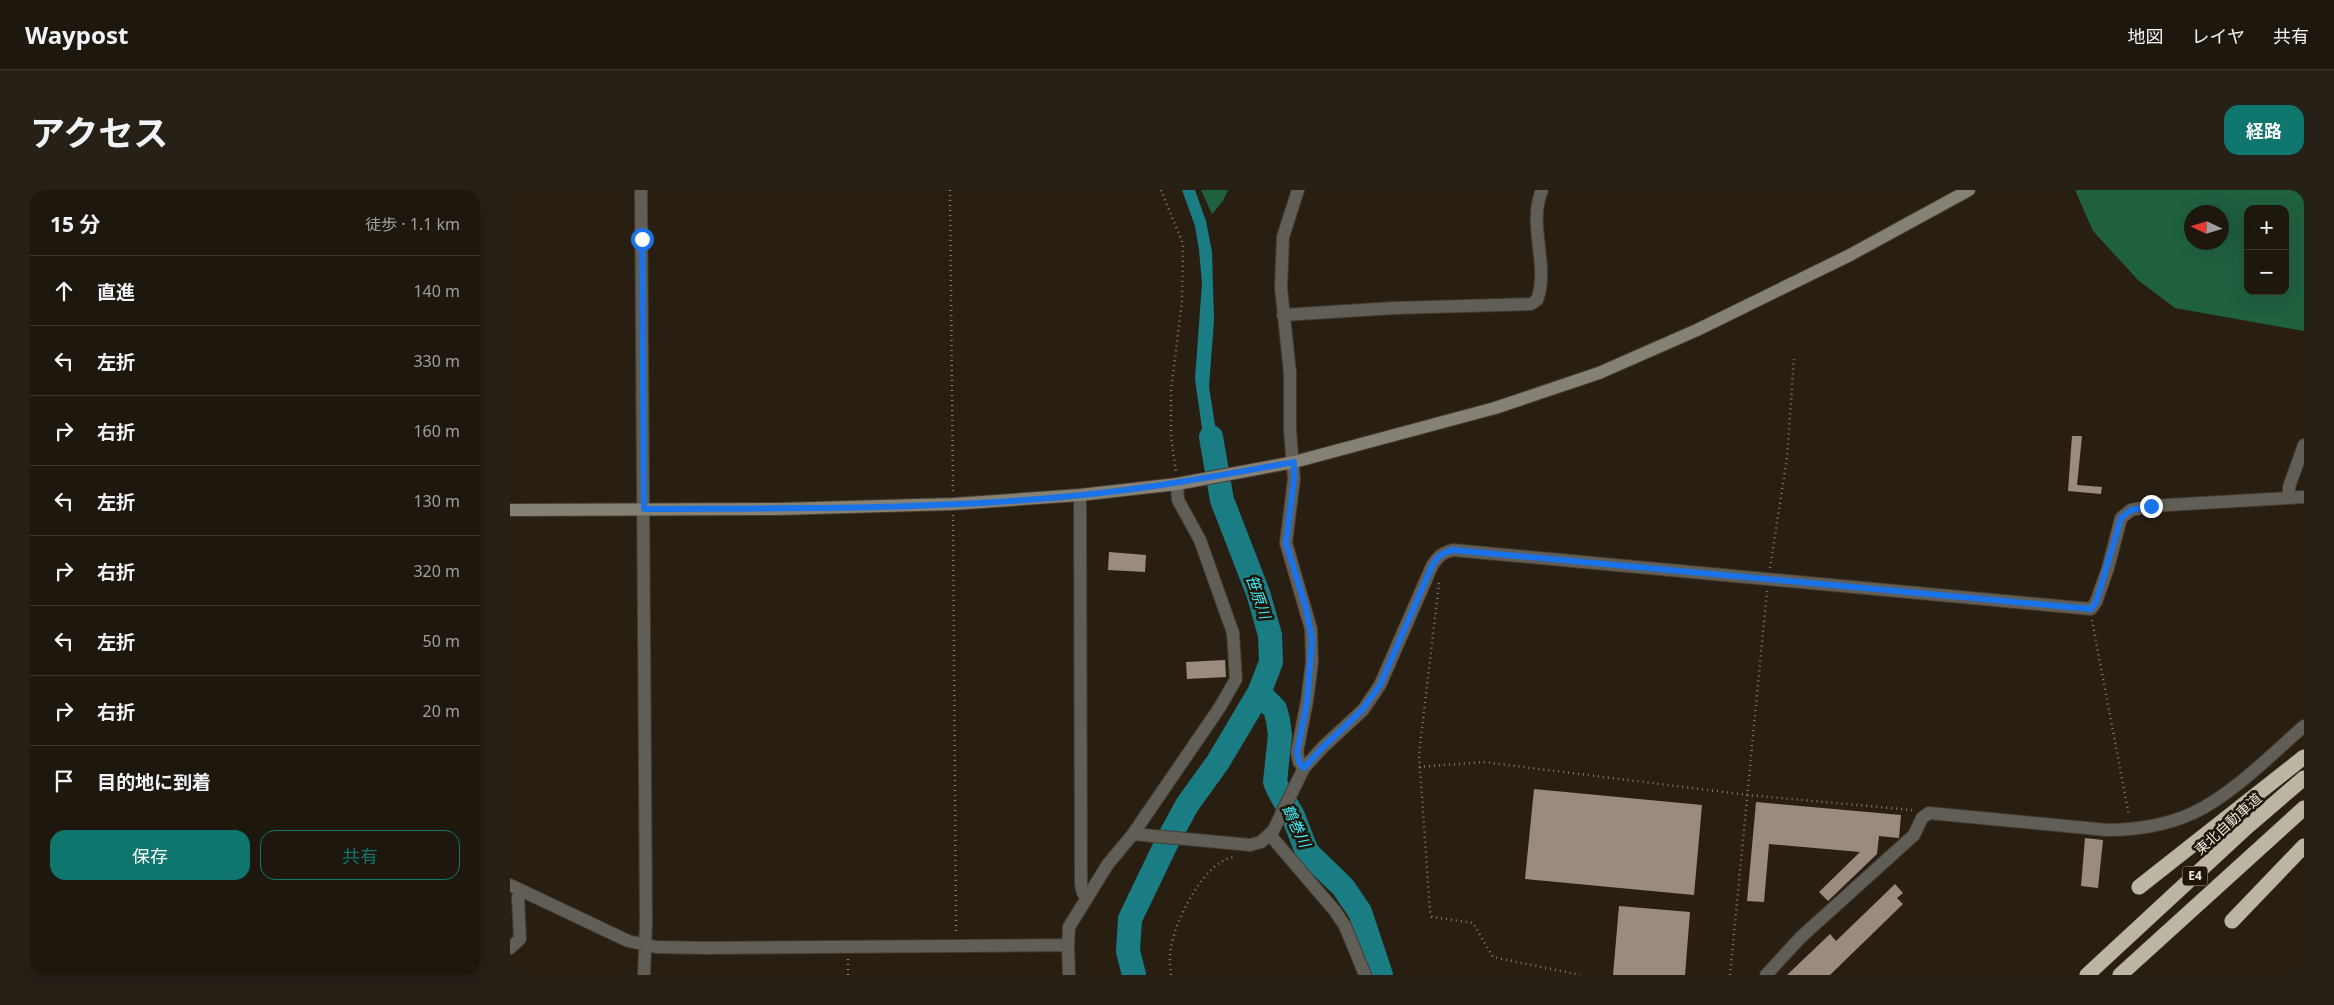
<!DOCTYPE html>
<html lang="ja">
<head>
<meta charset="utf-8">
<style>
	body { margin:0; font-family:"Noto Sans","Noto Sans JP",sans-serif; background:#262017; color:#f1f3f6 }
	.controls { position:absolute; right:15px; top:15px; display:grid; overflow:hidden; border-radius:10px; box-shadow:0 5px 20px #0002 }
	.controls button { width:45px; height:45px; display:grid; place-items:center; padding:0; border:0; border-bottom:1px solid #3c362e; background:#1e170e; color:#f1f3f6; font:25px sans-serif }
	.compass { position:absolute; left:1674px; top:15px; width:45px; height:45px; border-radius:50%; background:#1e170e; box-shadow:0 5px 20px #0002; rotate:274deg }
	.stop { position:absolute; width:15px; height:15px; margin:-11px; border:4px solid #1a73e8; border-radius:50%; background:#fff }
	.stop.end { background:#1a73e8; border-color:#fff; box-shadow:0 1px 5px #0008 }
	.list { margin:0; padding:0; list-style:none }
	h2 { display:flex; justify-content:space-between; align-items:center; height:65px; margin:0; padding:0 20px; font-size:21px }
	h2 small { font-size:16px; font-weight:400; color:#a19f9e }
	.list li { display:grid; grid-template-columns:32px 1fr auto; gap:15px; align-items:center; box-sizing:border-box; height:70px; padding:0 20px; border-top:1px solid #3c362e }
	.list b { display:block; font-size:19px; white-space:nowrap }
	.list em { font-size:16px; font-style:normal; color:#a19f9e }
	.actions { display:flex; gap:10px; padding:15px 20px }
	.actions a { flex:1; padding:11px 0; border:1px solid #0f766e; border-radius:15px; text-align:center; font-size:18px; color:#0f766e }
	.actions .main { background:#0f766e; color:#fff }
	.icon { flex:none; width:28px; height:28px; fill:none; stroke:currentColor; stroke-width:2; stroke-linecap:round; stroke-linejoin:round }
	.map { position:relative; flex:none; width:1794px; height:785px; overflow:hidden; border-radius:15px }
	header { display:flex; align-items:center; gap:30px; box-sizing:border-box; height:70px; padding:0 25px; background:#1e170e; border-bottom:1px solid #3c362e }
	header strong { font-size:24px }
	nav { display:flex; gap:28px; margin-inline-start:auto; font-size:18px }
	.intro { display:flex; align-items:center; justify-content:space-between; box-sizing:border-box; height:120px; padding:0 30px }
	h1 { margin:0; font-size:35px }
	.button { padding:12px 22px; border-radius:15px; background:#0f766e; color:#fff; font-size:18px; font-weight:700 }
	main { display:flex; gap:30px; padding:0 30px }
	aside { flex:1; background:#1e170e; border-radius:15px; box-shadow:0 5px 20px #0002 }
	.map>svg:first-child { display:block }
</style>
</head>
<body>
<header>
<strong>Waypost</strong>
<nav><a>地図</a><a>レイヤ</a><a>共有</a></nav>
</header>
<div class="intro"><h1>アクセス</h1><a class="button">経路</a></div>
<main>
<aside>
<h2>15 分<small>徒歩 · 1.1 km</small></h2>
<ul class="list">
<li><svg class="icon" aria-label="ahead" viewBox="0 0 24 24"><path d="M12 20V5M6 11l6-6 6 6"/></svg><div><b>直進</b></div><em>140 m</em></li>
<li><svg class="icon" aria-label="left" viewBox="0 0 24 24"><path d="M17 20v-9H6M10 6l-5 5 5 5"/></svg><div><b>左折</b></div><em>330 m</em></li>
<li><svg class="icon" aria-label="right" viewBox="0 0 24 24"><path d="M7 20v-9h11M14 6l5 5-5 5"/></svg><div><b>右折</b></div><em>160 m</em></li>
<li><svg class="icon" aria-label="left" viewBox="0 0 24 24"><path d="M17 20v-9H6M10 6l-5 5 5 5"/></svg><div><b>左折</b></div><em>130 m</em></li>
<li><svg class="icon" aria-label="right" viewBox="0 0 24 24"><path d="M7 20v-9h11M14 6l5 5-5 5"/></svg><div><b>右折</b></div><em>320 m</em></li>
<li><svg class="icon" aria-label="left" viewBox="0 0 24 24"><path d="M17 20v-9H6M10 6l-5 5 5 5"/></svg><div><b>左折</b></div><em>50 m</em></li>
<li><svg class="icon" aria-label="right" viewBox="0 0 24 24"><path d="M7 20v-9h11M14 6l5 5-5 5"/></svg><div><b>右折</b></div><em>20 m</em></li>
<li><svg class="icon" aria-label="arrive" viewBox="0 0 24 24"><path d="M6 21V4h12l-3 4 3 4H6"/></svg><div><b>目的地に到着</b></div></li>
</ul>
<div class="actions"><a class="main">保存</a><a>共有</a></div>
</aside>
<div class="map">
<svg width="1794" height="785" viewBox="0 0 1794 785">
	<rect width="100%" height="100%" fill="#281f12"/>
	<path fill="#1f603f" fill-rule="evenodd" d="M 691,0 L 718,0 L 713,11 L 702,24 Z
		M 1565,0 L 1794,0 L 1794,141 L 1665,118 L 1628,90 L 1583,41 ZM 1738,19 L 1775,19 L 1775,101 L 1738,101 ZM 1682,22 L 1712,22 L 1712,52 L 1682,52 Z"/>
	<path fill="#1a7d84" d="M 672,0 L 685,0 L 696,31 L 702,62 L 704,130 L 699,197 L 712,279 L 698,280 L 685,189 L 692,93 L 689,60 L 685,36 Z"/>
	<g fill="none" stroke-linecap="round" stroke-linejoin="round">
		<path stroke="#1a7d84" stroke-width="24" d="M 749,503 L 765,519 L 768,530 L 770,545 L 765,592 L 769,601 L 783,626 L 797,662 L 833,697 L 850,722 L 871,785
			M 624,785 L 618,761 L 620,729 L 657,652 L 677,615 L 708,572 L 749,503 L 761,472 L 760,445 L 748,403 L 712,310 L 701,247"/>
	</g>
	<path fill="#9b8b7e" d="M 1562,246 L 1572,246 L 1567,295 L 1592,297 L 1591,304 L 1558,301 Z
		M 599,362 L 636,365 L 635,382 L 598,380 Z
		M 715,470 L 716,487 L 677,489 L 676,472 Z
		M 1024,599 L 1192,615 L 1184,705 L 1015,689 Z
		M 1246,612 L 1391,625 L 1389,648 L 1369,646 L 1367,664 L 1318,711 L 1309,702 L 1350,662 L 1259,654 L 1254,712 L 1237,711 Z
		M 1575,648 L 1593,650 L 1588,698 L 1571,696 Z
		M 1385,694 L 1393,703 L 1387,708 L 1393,714 L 1320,785 L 1277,785 L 1320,744 L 1326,751 Z
		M 1109,716 L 1180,722 L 1175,785 L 1103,785 Z"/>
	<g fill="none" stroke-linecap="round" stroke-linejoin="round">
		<g stroke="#443b2f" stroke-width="14">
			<path id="street" d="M 131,0 L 136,733 L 134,785
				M 788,0 L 773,47 L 771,98 L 780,183 L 780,240 L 784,289 L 776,353 L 801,439 L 802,472 L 797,511 L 787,562 L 789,572 L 794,578
				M 773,125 L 884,118 L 1021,114 L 1027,110 C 1040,76 1017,35 1032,0
				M 570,305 L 571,694 L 573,703 L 577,708
				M 1779,307 L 1779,297 L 1794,255
				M 623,644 L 740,655 L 751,652 L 763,641 L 794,578 L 813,557 L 853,520 L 870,495 L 922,376 C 928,367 931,363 943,360 L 1581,419 L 1586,412 L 1598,378 L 1611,328 L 1621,320 L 1641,316 L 1794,307
				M 760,645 L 825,721 L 835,736 L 855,785
				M 0,695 L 118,751 L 146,757 L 194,758 L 558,755 L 559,737 L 598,674 L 623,644 L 710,517 L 726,489 L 723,443 L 690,350 L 668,310 L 667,294
				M 558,755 L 559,785
				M 0,758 L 10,749 L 8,707 L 10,700
				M 1256,785 L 1291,747 L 1404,645 L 1412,628 L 1419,623 L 1597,640 C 1625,640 1658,635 1683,623 C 1721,606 1763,563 1794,536"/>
		</g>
		<g stroke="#443b2f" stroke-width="14">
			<path id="secondary" d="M 0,320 L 269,319 L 443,314 L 570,305 L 667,294 L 784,272 L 985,218 L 1089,183 L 1187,140 L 1340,65 L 1459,0"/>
		</g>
		<g stroke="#443b2f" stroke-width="16">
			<path id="highway" d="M 1629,697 L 1794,567
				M 1722,731 L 1794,656
				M 1577,785 L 1737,637 L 1794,588
				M 1610,785 L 1794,618"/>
		</g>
		<path stroke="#857d72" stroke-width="2.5" stroke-dasharray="1 4" stroke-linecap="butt" d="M 440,0 L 443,302
			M 651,0 L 673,54 L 672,111 L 661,201 L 661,247 L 666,282
			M 443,325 L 446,744
			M 1260,378 L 1277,268 L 1284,169
			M 929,393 L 909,564 L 920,721 L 922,727 L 963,733 L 983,767 L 1070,785
			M 1582,430 L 1619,626
			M 909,577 L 973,572 L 1238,605 L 1402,620
			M 338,769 L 338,785
			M 661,785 C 660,776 659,767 661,758 C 665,731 694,671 724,667
			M 1220,785 L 1257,401"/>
		<use href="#street" stroke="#615e57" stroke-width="12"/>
		<use href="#secondary" stroke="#868175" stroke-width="12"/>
		<use href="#highway" stroke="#bcb5a2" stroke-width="15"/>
	</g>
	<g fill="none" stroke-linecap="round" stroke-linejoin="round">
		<path stroke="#1a73e8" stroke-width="6" d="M 132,49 L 134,319 C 280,318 427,320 572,305 C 643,298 713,285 784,272 L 784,289 L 776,353 L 796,418 L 802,449 L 797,512 L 787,562 L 789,572 L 794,578 L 813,557 L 852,520 L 870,495 L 922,376 C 928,366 931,363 943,360 L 1581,419 L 1586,412 L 1611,328 L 1621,320 L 1641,316"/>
	</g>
	<g text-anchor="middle" stroke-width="5" stroke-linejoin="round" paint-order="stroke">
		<rect fill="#1f1509" stroke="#b1a9a0" stroke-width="1" x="1672.5" y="676.5" width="25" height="19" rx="4"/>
		<g font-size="12" font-weight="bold" fill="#f0e9e0">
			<text x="1685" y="690">E4</text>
		</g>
		<g font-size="14" fill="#f0e9e0" stroke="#1f1509">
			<text transform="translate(1718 634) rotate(-42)" y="5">東北自動車道</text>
		</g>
		<g font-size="15" font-style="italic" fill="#3deffc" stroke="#1f1509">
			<text transform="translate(748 407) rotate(71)" y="5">笹原川</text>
			<text transform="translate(786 636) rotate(65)" y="5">鶴巻川</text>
		</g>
	</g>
</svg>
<div class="controls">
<button>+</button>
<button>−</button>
</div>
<svg class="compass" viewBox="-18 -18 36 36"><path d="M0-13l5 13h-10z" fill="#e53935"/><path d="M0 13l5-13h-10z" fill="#a19f9e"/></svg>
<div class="stop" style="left:132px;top:49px"></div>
<div class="stop end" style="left:1641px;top:316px"></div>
</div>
</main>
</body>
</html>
